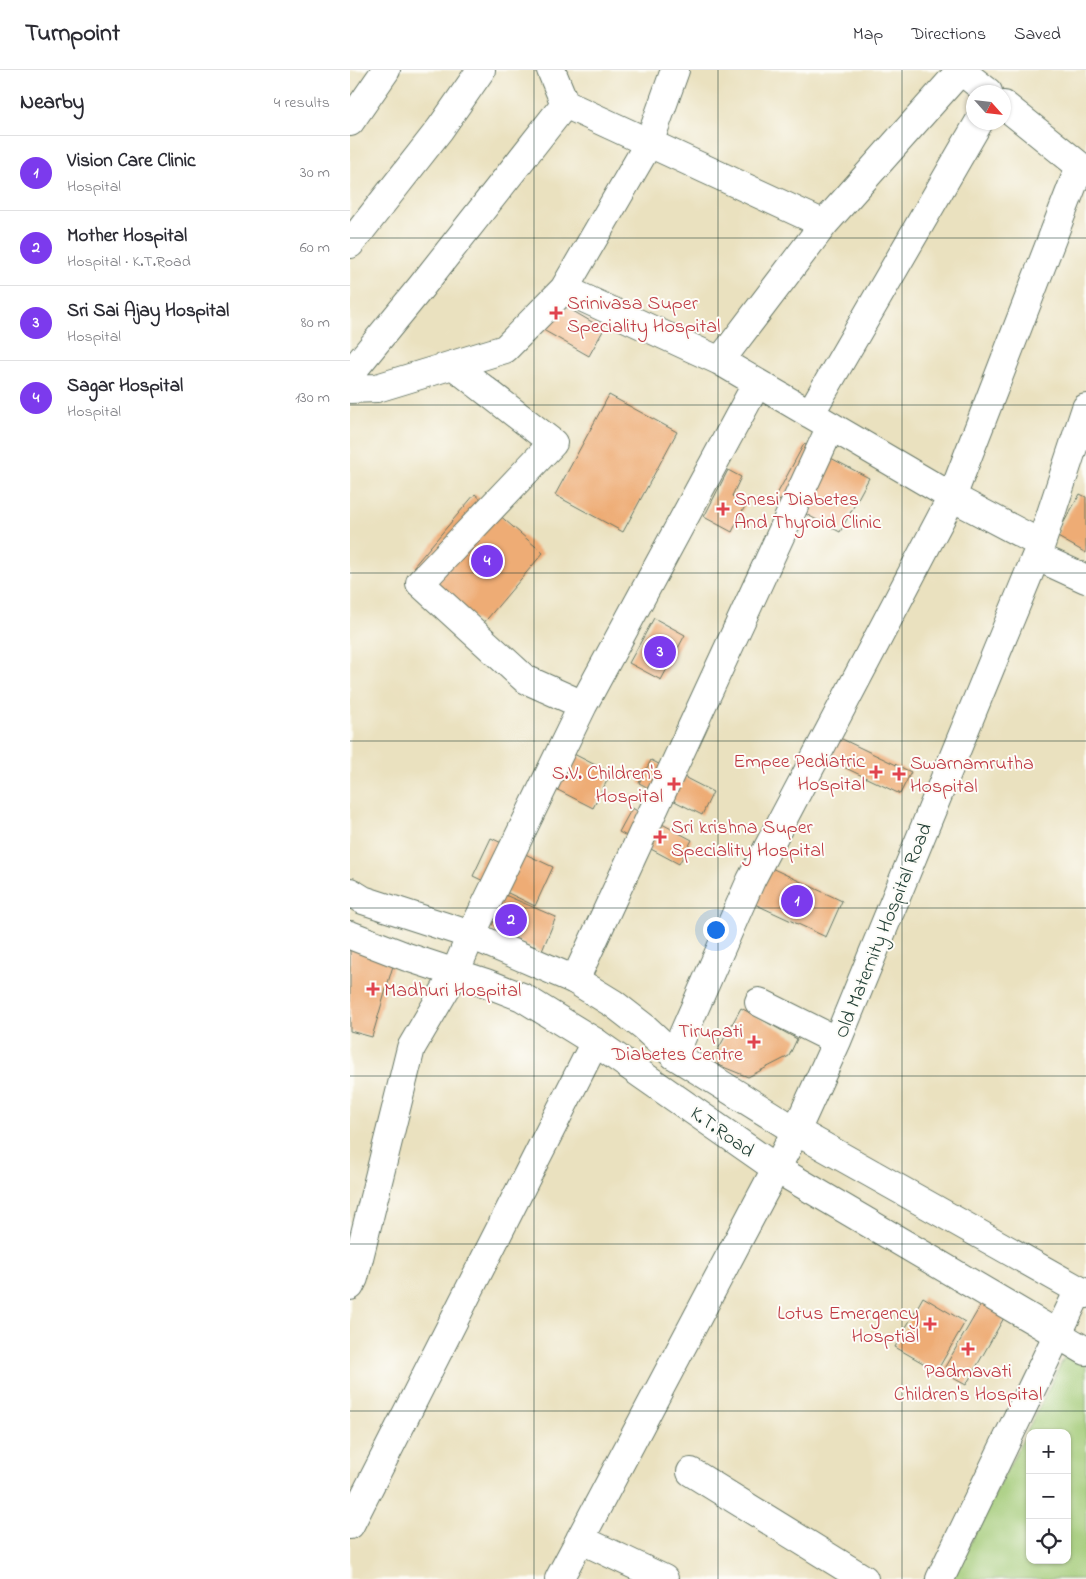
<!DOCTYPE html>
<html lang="en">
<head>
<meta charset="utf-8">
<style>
	body { margin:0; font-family:"Indie Flower",sans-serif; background:#f7f7f7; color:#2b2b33 }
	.controls { position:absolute; right:15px; bottom:15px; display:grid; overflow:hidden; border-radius:10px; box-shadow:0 1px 4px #0004 }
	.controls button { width:45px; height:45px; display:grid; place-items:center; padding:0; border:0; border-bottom:1px solid #e1e1e2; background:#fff; color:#2b2b33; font:25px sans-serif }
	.compass { position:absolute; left:616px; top:15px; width:45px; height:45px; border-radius:50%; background:#fff; box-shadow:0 1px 4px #0004; rotate:117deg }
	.you { position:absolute; left:365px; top:859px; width:18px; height:18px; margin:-12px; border:4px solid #fff; border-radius:50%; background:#1a73e8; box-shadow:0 0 0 8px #1a73e833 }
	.badge { display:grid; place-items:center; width:32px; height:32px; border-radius:50%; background:#7c3aed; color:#fff; font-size:16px; font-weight:700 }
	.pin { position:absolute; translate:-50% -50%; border:2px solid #fff; box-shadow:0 1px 5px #0006 }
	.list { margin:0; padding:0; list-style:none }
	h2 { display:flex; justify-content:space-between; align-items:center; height:65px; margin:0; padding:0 20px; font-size:21px }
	h2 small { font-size:16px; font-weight:400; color:#7c7c81 }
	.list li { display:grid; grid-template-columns:32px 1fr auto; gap:15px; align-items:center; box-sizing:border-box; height:75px; padding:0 20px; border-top:1px solid #e1e1e2 }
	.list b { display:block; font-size:19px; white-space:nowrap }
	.list p { margin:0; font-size:16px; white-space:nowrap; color:#7c7c81 }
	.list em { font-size:16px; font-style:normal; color:#7c7c81 }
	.icon { flex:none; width:28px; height:28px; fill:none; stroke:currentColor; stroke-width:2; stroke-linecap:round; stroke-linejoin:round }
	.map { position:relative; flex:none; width:736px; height:1509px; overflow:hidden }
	header { display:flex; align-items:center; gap:30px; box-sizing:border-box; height:70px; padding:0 25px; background:#fff; border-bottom:1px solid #e1e1e2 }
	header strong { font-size:24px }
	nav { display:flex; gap:28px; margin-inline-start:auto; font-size:18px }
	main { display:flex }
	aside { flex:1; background:#fff }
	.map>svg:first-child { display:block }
</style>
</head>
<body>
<header>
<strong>Turnpoint</strong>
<nav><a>Map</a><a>Directions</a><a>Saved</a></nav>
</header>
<main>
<aside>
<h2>Nearby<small>4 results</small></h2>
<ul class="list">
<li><span class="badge">1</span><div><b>Vision Care Clinic</b><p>Hospital</p></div><em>30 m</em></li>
<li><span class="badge">2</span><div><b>Mother Hospital</b><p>Hospital · K.T.Road</p></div><em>60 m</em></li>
<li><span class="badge">3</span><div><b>Sri Sai Ajay Hospital</b><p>Hospital</p></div><em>80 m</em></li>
<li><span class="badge">4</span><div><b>Sagar Hospital</b><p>Hospital</p></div><em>130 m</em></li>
</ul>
</aside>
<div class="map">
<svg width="736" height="1509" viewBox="0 0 736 1509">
	<rect width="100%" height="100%" fill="#fdfcf7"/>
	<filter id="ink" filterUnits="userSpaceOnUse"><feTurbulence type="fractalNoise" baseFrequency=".02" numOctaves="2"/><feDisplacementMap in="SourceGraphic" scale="10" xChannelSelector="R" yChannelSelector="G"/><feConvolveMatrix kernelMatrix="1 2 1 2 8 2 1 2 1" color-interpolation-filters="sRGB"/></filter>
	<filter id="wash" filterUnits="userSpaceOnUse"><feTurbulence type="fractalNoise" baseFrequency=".0096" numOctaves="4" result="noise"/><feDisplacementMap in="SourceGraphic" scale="20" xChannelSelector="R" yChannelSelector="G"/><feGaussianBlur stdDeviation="1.12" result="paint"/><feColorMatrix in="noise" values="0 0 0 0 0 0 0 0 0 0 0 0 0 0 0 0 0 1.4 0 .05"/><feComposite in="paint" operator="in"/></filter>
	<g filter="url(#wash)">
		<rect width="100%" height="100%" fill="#eae1bf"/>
		<path fill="#a0c975" stroke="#608354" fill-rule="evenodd" d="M 716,1284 L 736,1295 L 736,1509 L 602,1509 ZM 680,1363 L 717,1363 L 717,1490 L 680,1490 Z"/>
		<g id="blocks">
			<path fill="#eeac75" d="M 204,230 L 254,259 L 239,286 L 188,257 Z
				M 259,325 L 327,362 L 273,462 L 205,425 Z
				M 454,374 L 519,408 L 490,462 L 425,428 Z
				M 378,400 L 391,407 L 382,426 L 396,434 L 382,462 L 354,447 Z
				M 125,424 L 193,483 L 132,555 L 64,496 Z
				M 730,424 L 736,427 L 736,483 L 706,466 Z
				M 304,548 L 335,565 L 311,610 L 279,593 Z
				M 490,668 L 561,702 L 550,724 L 479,690 Z
				M 216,680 L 261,703 L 243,738 L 198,715 Z
				M 301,690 L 363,722 L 352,745 L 289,713 Z
				M 282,738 L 342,770 L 329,794 L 269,762 Z
				M 141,768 L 203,797 L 185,836 L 123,806 Z
				M 415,795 L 492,831 L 476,867 L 398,831 Z
				M 148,822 L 206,847 L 192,881 L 133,856 Z
				M 0,876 L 45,889 L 22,967 L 0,961 Z
				M 391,938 L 447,969 L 439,986 L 398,1007 L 361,992 Z
				M 573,1227 L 615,1252 L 587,1301 L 545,1277 Z
				M 632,1233 L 655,1246 L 616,1315 L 592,1302 Z"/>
		</g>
	</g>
	<g filter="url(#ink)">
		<use href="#blocks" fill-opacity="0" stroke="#667665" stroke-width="1"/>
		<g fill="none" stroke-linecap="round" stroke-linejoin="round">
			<g stroke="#667665" stroke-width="30">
				<path id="minor" d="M 201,0 L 215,34 L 474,154
					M 610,0 L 638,22
					M 654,35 L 736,101
					M 0,52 L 36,0
					M 0,174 L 90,59 L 131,0
					M 214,219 L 299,73 L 325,0
					M 370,291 L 474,154 L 611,0
					M 103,295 L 203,373 L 70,513 L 175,609 L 233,635
					M 0,304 L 71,217 L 215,34
					M 0,319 L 27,318 L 155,279 L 214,219 L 370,291 L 602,427 L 691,474
					M 460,344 L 629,52
					M 686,486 L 736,509
					M 225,910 L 481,356
					M 409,932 L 487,971
					M 324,985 L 401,810 L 602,427 L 730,96
					M 0,1216 L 4,1208 L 61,978 L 105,903 L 121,865 L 233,635 L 407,313
					M 341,1402 L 514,1509
					M 0,1455 L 245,972
					M 230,1469 L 314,1509
					M 209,1509 L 446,1061 L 487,971 L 691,474 L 736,338
					M 590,1509 L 729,1220"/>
			</g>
			<g stroke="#667665" stroke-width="30">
				<path id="major" d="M 0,822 L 13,830 L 121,865 L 225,910 L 264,934 L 295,958 L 324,985 L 446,1061 L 736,1224
					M 0,865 L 57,887 L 136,913 L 172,927 L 245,972 L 427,1099 L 736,1281"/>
			</g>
			<use href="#minor" stroke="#fff" stroke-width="28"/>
			<use href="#major" stroke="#fff" stroke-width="28"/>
		</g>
	</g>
	<path fill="none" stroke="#1f3d34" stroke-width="1" stroke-opacity="0.55" d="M 184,0 L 184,1509M 368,0 L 368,1509M 552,0 L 552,1509M 0,168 L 736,168M 0,335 L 736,335M 0,503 L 736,503M 0,671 L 736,671M 0,838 L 736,838M 0,1006 L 736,1006M 0,1174 L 736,1174M 0,1341 L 736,1341"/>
	<g fill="#e0444e" stroke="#fdfcf7" stroke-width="2">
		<path d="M203.5 235.5h5v5h5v5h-5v5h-5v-5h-5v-5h5z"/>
		<path d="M370.5 431.5h5v5h5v5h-5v5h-5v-5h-5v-5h5z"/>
		<path d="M523.5 694.5h5v5h5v5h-5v5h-5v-5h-5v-5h5z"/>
		<path d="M546.5 696.5h5v5h5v5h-5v5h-5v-5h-5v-5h5z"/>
		<path d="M321.5 706.5h5v5h5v5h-5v5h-5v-5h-5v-5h5z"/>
		<path d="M307.5 759.5h5v5h5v5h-5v5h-5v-5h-5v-5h5z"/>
		<path d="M20.5 911.5h5v5h5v5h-5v5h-5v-5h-5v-5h5z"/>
		<path d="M401.5 964.5h5v5h5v5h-5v5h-5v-5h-5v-5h5z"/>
		<path d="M577.5 1246.5h5v5h5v5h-5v5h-5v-5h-5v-5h5z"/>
		<path d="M615.5 1271.5h5v5h5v5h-5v5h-5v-5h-5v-5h5z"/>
	</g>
	<g text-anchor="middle" stroke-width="4" stroke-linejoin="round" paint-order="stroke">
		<g font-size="20" fill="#be3a42" stroke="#fdfcf7" text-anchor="start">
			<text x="217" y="239">Srinivasa Super<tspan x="217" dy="23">Speciality Hospital</tspan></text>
			<text x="384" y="435">Snesi Diabetes<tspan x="384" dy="23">And Thyroid Clinic</tspan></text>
			<text x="515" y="697" text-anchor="end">Empee Pediatric<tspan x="515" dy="23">Hospital</tspan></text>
			<text x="560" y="699">Swarnamrutha<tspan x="560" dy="23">Hospital</tspan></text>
			<text x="313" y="709" text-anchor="end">S.V. Children's<tspan x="313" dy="23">Hospital</tspan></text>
			<text x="321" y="763">Sri krishna Super<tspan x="321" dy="23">Speciality Hospital</tspan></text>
			<text x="34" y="926">Madhuri Hospital</text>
			<text x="393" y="967" text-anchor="end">Tirupati<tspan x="393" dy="23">Diabetes Centre</tspan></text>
			<text x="569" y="1249" text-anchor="end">Lotus Emergency<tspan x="569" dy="23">Hosptial</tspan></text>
			<text x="618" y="1307" text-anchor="middle">Padmavati<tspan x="618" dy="23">Children's Hospital</tspan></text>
		</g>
		<g font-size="20" fill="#1f3d34" stroke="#fdfcf7">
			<text transform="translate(532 860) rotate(-68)" y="7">Old Maternity Hospital Road</text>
			<text transform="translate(373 1061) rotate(35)" y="7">K.T.Road</text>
		</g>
	</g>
</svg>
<div class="controls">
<button>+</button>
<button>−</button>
<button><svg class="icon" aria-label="locate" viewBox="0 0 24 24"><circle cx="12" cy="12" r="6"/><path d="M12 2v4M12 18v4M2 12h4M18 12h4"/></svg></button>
</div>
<svg class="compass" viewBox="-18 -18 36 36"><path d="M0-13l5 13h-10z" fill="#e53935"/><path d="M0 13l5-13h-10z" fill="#7c7c81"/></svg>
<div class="you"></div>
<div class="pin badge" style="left:447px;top:831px">1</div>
<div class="pin badge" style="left:161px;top:850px">2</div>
<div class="pin badge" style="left:310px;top:582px">3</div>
<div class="pin badge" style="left:137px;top:491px">4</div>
</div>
</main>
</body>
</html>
